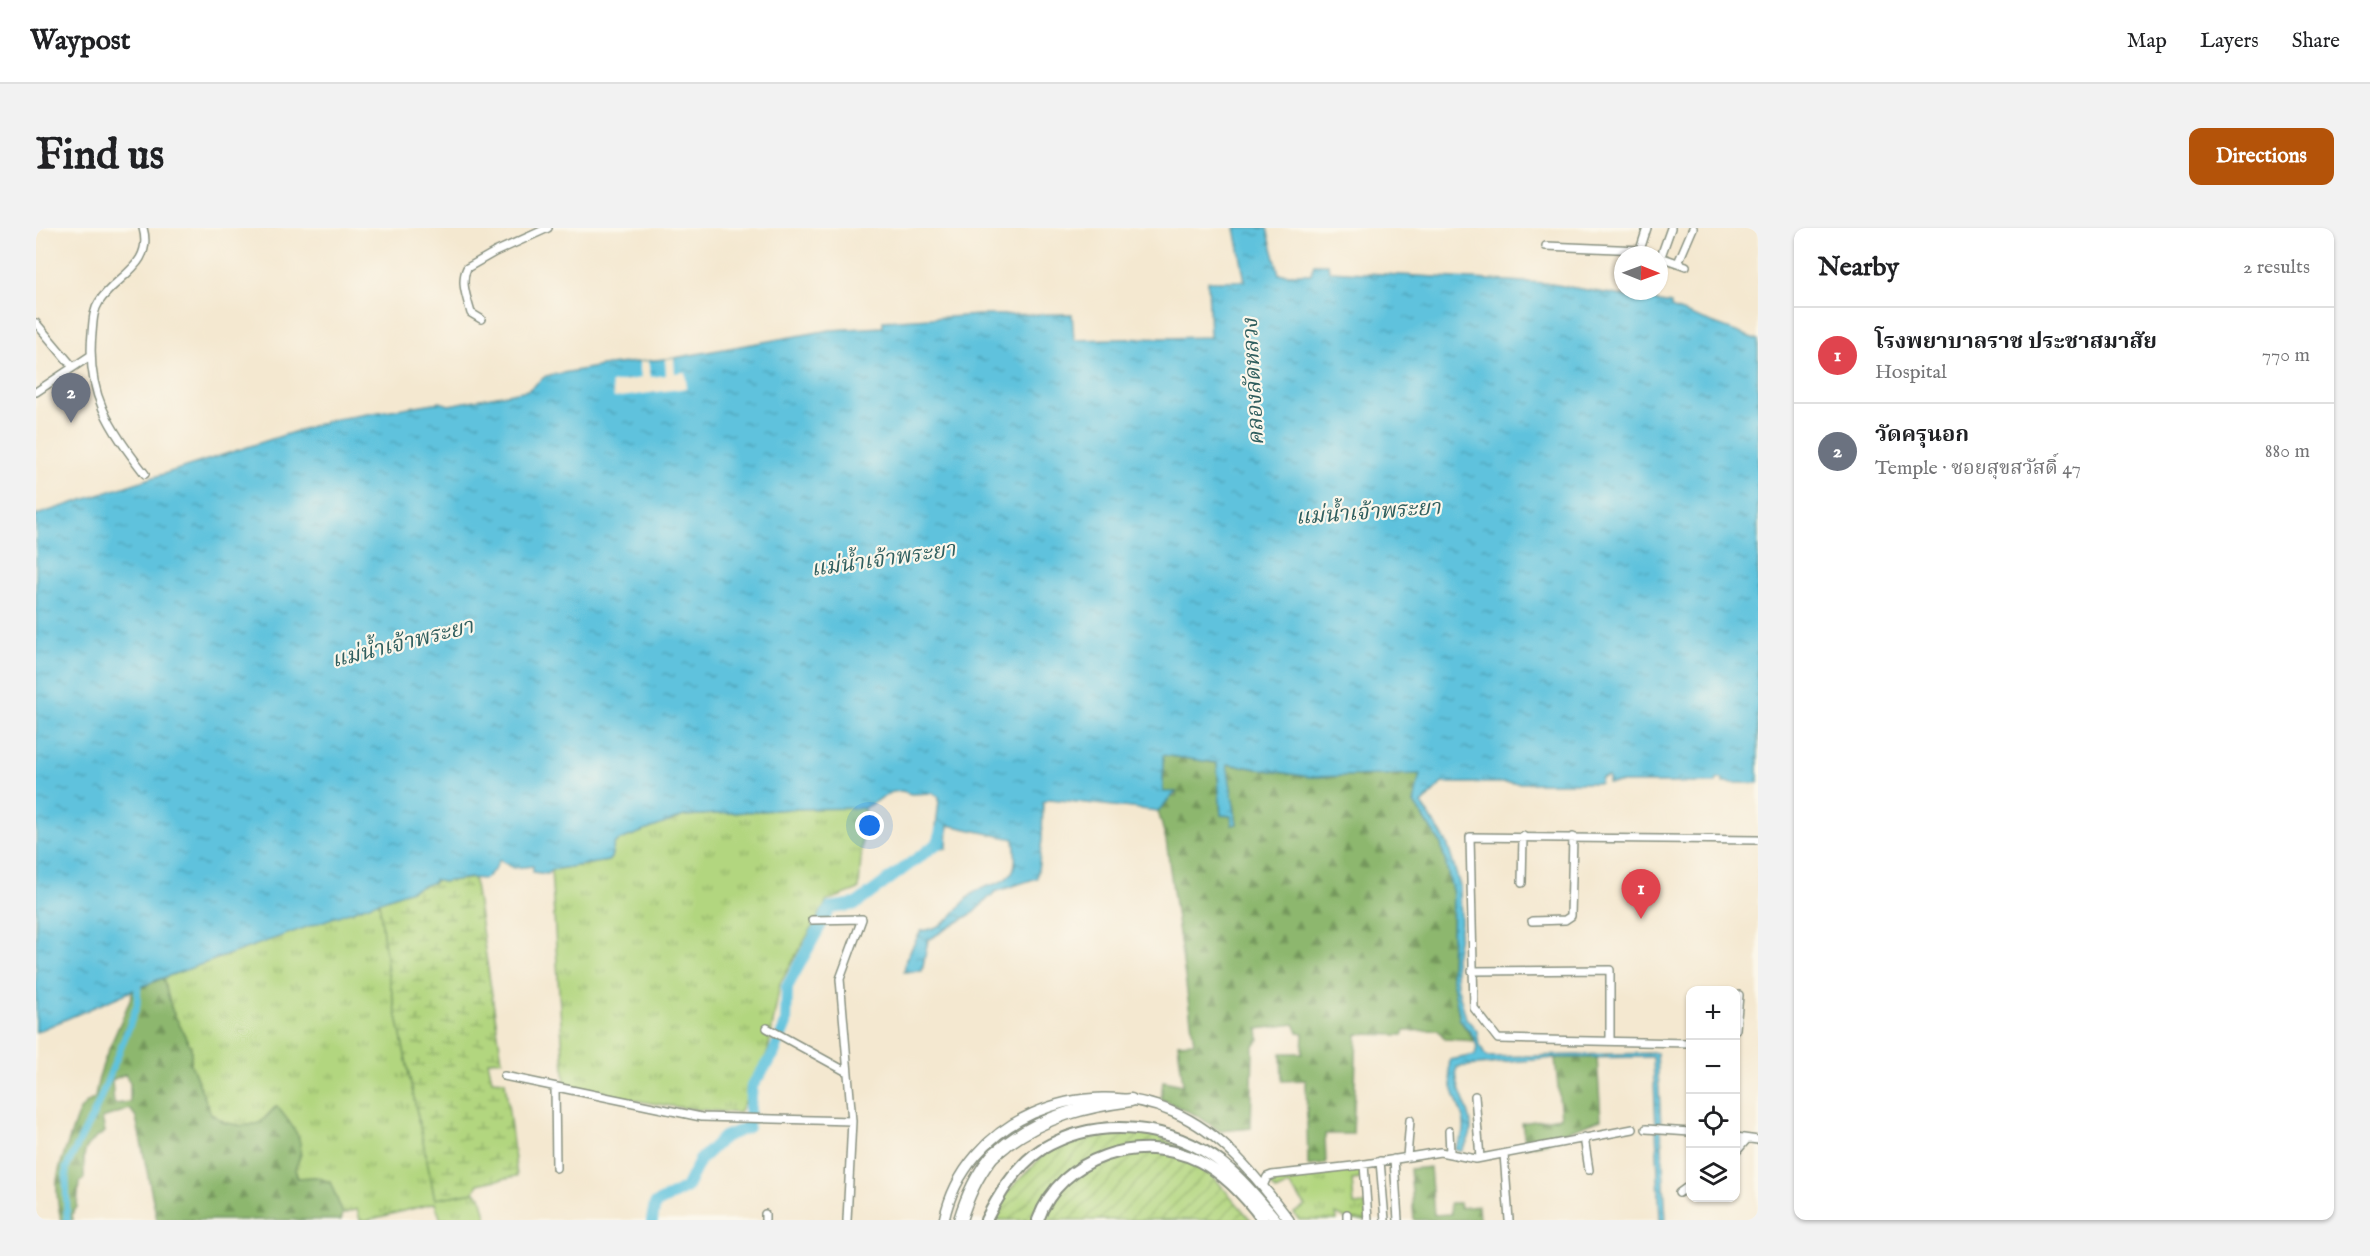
<!DOCTYPE html>
<html lang="en">
<head>
<meta charset="utf-8">
<style>
	body { margin:0; font-family:"IM FELL English","Noto Serif Thai",serif; background:#f2f2f2; color:#202124 }
	.controls { position:absolute; right:18px; bottom:18px; display:grid; overflow:hidden; border-radius:12px; box-shadow:0 2px 4px #0004 }
	.controls button { width:54px; height:54px; display:grid; place-items:center; padding:0; border:0; border-bottom:2px solid #e0e0e0; background:#fff; color:#202124; font:30px sans-serif }
	.compass { position:absolute; left:1578px; top:18px; width:54px; height:54px; border-radius:50%; background:#fff; box-shadow:0 2px 4px #0004; rotate:91deg }
	.you { position:absolute; left:834px; top:598px; width:21px; height:21px; margin:-15px; border:4px solid #fff; border-radius:50%; background:#1a73e8; box-shadow:0 0 0 9px #1a73e833 }
	.badge { display:grid; place-items:center; width:39px; height:39px; border-radius:50%; background:#b45309; color:#fff; font-size:20px; font-weight:700 }
	.pin { position:absolute; translate:-50% -50px; filter:drop-shadow(0 2px 3px #0008) }
	.pin::after { content:''; position:absolute; top:32px; width:21px; height:18px; background:inherit; clip-path:polygon(0 0,100% 0,50% 100%) }
	.list { margin:0; padding:0; list-style:none }
	h2 { display:flex; justify-content:space-between; align-items:center; height:78px; margin:0; padding:0 24px; font-size:26px }
	h2 small { font-size:20px; font-weight:400; color:#757577 }
	.list li { display:grid; grid-template-columns:39px 1fr auto; gap:18px; align-items:center; box-sizing:border-box; height:96px; padding:0 24px; border-top:2px solid #e0e0e0 }
	.list b { display:block; font-size:22px; white-space:nowrap }
	.list p { margin:0; font-size:20px; white-space:nowrap; color:#757577 }
	.list em { font-size:20px; font-style:normal; color:#757577 }
	.icon { flex:none; width:33px; height:33px; fill:none; stroke:currentColor; stroke-width:2; stroke-linecap:round; stroke-linejoin:round }
	.map { position:relative; flex:none; width:1722px; height:992px; overflow:hidden; border-radius:12px }
	header { display:flex; align-items:center; gap:36px; box-sizing:border-box; height:84px; padding:0 30px; background:#fff; border-bottom:2px solid #e0e0e0 }
	header strong { font-size:28px }
	nav { display:flex; gap:33px; margin-inline-start:auto; font-size:21px }
	.intro { display:flex; align-items:center; justify-content:space-between; box-sizing:border-box; height:144px; padding:0 36px }
	h1 { margin:0; font-size:42px }
	.button { padding:15px 27px; border-radius:12px; background:#b45309; color:#fff; font-size:21px; font-weight:700 }
	main { display:flex; gap:36px; padding:0 36px }
	aside { flex:1; background:#fff; border-radius:12px; box-shadow:0 2px 4px #0004 }
	.map>svg:first-child { display:block }
</style>
</head>
<body>
<header>
<strong>Waypost</strong>
<nav><a>Map</a><a>Layers</a><a>Share</a></nav>
</header>
<div class="intro"><h1>Find us</h1><a class="button">Directions</a></div>
<main>
<div class="map">
<svg width="1722" height="992" viewBox="0 0 1722 992">
	<defs>
		<pattern id="grass-tufts" width="24" height="20" patternUnits="userSpaceOnUse" patternTransform="scale(1.5)"><rect width="24" height="20" fill="#b2d67f"/><path d="M3 7l-1-3M5 7V3M7 7l1-3M15 17l-1-3M17 17v-4M19 17l1-3" fill="none" stroke="#90af69"/></pattern>
		<pattern id="forest-firs" width="22" height="20" patternUnits="userSpaceOnUse" patternTransform="scale(1.5)"><rect width="22" height="20" fill="#8db76e"/><path d="M5 1l3.5 6h-7zM16 11l3.5 6h-7z" fill="#73965b"/></pattern>
		<pattern id="wetland-marsh" width="20" height="14" patternUnits="userSpaceOnUse" patternTransform="scale(1.5)"><rect width="20" height="14" fill="#b2d67f"/><path d="M1 5h8M5 5V1M11 12h8M15 12V8" fill="none" stroke="#90af69"/></pattern>
		<pattern id="garden-furrows" width="10" height="10" patternUnits="userSpaceOnUse" patternTransform="scale(1.5)"><rect width="10" height="10" fill="#b2d67f"/><path d="M-1 1l2-2M0 10L10 0M9 11l2-2" fill="none" stroke="#90af69"/></pattern>
		<pattern id="water-ripples" width="26" height="14" patternUnits="userSpaceOnUse" patternTransform="scale(1.5)"><rect width="26" height="14" fill="#5fc2dd"/><path d="M2 4q2-2 4 0t4 0M15 11q2-2 4 0t4 0" fill="none" stroke="#4e9fb4"/></pattern>
	</defs>
	<rect width="100%" height="100%" fill="#fbf7ec"/>
	<filter id="ink" filterUnits="userSpaceOnUse"><feTurbulence type="fractalNoise" baseFrequency=".0167" numOctaves="2"/><feDisplacementMap in="SourceGraphic" scale="12" xChannelSelector="R" yChannelSelector="G"/><feConvolveMatrix kernelMatrix="1 2 1 2 8 2 1 2 1" color-interpolation-filters="sRGB"/></filter>
	<filter id="wash" filterUnits="userSpaceOnUse"><feTurbulence type="fractalNoise" baseFrequency=".008" numOctaves="4" result="noise"/><feDisplacementMap in="SourceGraphic" scale="24" xChannelSelector="R" yChannelSelector="G"/><feGaussianBlur stdDeviation="1.35" result="paint"/><feColorMatrix in="noise" values="0 0 0 0 0 0 0 0 0 0 0 0 0 0 0 0 0 1.4 0 .05"/><feComposite in="paint" operator="in"/></filter>
	<g filter="url(#wash)">
		<rect width="100%" height="100%" fill="#f4e8d0"/>
		<path fill="url(#grass-tufts)" stroke="#688a5a" stroke-width="1.5" d="M 828,580 L 823,661 L 791,673 L 744,756 L 732,823 L 703,885 C 644,881 586,872 529,857 L 515,642 L 572,633 L 575,630 L 578,616 L 584,612 L 648,588 L 755,581 Z
			M 343,673 L 352,745 L 399,971 L 438,964 L 445,968 L 451,992 L 405,992 L 399,975 L 332,992 L 324,992 L 321,981 L 307,986 L 294,954 L 280,949 L 262,950 L 259,941 L 265,926 L 240,878 L 224,895 L 207,898 L 190,895 L 175,886 L 155,836 L 155,820 L 136,782 L 127,750 Z
			M 1324,941 L 1326,951 L 1316,952 L 1318,977 L 1329,976 L 1331,992 L 1312,992 L 1300,986 L 1301,992 L 1263,992 L 1258,985 L 1270,978 L 1253,957 L 1240,963 L 1232,954 Z"/>
		<path fill="url(#forest-firs)" stroke="#567a51" stroke-width="1.5" fill-rule="evenodd" d="M 1127,527 L 1181,535 L 1185,587 L 1196,588 L 1196,596 L 1201,596 L 1190,536 L 1274,549 L 1385,545 L 1378,575 L 1405,616 L 1417,666 L 1415,746 L 1424,792 L 1438,813 L 1409,811 L 1402,802 L 1369,803 L 1367,807 L 1321,806 L 1317,906 L 1289,906 L 1290,936 L 1272,938 L 1270,852 L 1246,853 L 1245,825 L 1266,825 L 1267,805 L 1262,804 L 1258,796 L 1222,801 L 1223,811 L 1217,820 L 1215,900 L 1184,903 L 1160,887 L 1125,871 L 1127,853 L 1147,857 L 1142,815 L 1158,814 L 1130,612 L 1122,583 L 1133,569 L 1140,568 L 1140,564 L 1127,565 Z
			M 127,750 L 136,782 L 155,820 L 155,836 L 175,886 L 190,895 L 207,898 L 224,895 L 241,878 C 258,901 273,912 259,941 L 261,950 L 280,949 L 294,954 L 307,986 L 305,992 L 121,992 L 100,889 L 94,881 L 66,890 L 69,904 C 44,920 48,923 48,951 L 43,955 L 41,979 L 36,986 L 37,992 L 25,992 C 16,950 22,945 35,906 C 41,889 41,879 59,870 C 63,833 85,799 97,763 ZM 89,846 L 94,855 L 94,874 L 78,876 L 76,852 Z
			M 1561,829 L 1565,891 L 1513,910 L 1513,914 L 1490,919 L 1486,895 L 1525,889 L 1519,830 Z
			M 1394,939 L 1398,987 L 1415,986 L 1414,975 L 1423,975 L 1424,980 L 1442,978 L 1443,992 L 1378,992 L 1374,941 Z"/>
		<path fill="url(#wetland-marsh)" stroke="#688a5a" stroke-width="1.5" d="M 402,650 L 406,654 L 438,650 L 466,832 L 452,833 L 456,852 L 469,853 L 481,948 L 442,956 L 438,964 L 399,971 L 352,745 L 343,673 L 398,654 Z"/>
		<path fill="url(#garden-furrows)" stroke="#688a5a" stroke-width="1.5" d="M 1113,902 L 1164,933 L 1215,992 L 952,992 L 956,980 L 1019,915 Z"/>
		<path fill="url(#water-ripples)" stroke="#3f8088" stroke-width="1.5" d="M 1199,0 L 1231,0 L 1243,46 L 1275,46 L 1278,36 L 1292,36 L 1293,43 L 1509,55 L 1635,76 L 1635,80 L 1722,112 L 1722,555 L 1687,555 L 1687,551 L 1681,551 L 1680,555 L 1572,555 L 1572,549 L 1565,550 L 1564,555 L 1406,555 L 1386,576 L 1411,615 L 1424,658 L 1425,695 L 1419,730 L 1421,757 L 1430,790 L 1441,803 L 1443,816 L 1450,829 L 1621,825 L 1630,992 L 1624,992 L 1617,829 L 1519,830 L 1421,839 C 1417,862 1437,881 1435,903 C 1435,910 1428,918 1425,924 L 1419,921 C 1421,916 1427,909 1428,903 C 1431,885 1409,861 1414,832 L 1439,827 L 1441,819 L 1437,808 L 1424,792 L 1415,746 L 1417,666 L 1405,616 L 1378,575 L 1384,546 L 1274,549 L 1191,536 L 1201,596 L 1196,597 L 1195,588 L 1185,587 L 1181,535 L 1127,527 L 1127,564 L 1140,564 L 1122,583 L 1014,571 L 1007,574 L 1006,612 L 1001,650 L 959,664 L 937,685 L 892,712 L 886,743 L 868,744 L 870,731 L 885,703 C 918,698 917,680 940,663 C 951,656 964,658 974,647 C 982,638 979,623 978,611 L 912,597 L 911,620 L 906,621 C 895,604 903,588 903,569 L 896,565 L 875,566 L 866,563 L 856,564 L 828,580 L 755,581 L 648,588 L 584,612 L 578,616 L 575,630 L 572,633 L 515,642 L 511,646 L 497,644 L 497,638 L 478,640 L 463,632 L 459,641 L 449,651 L 434,650 L 406,654 L 398,651 L 398,654 L 121,752 L 0,804 L 0,287 L 295,192 L 404,174 L 413,177 L 492,162 L 510,148 L 572,137 L 638,130 L 794,102 L 847,99 L 847,93 L 944,87 L 1036,86 L 1038,112 L 1174,109 L 1172,53 L 1209,53 Z"/>
		<path fill="#f4e8d0" d="M 638,130 L 639,145 L 649,144 L 651,160 L 578,170 L 575,155 L 605,150 L 603,134 L 612,133 L 615,149 L 630,147 L 629,131 Z"/>
		<g fill="none" stroke-linecap="round" stroke-linejoin="round">
			<path stroke="#5fc2dd" stroke-width="7" d="M 31,992 L 30,940 L 60,881 L 93,799 L 101,777 L 102,755"/>
			<path stroke="#5fc2dd" stroke-width="12" d="M 616,992 L 619,976 L 650,960 L 664,932 L 688,909 L 712,899 L 716,858 L 737,827 L 750,796 L 751,759 L 794,680 L 820,676 L 902,615 L 905,602"/>
		</g>
	</g>
	<g filter="url(#ink)">
		<g fill="none" stroke-linecap="round" stroke-linejoin="round">
			<g stroke="#8a9282" stroke-width="10">
				<path id="street" d="M 107,0 C 118,38 79,48 63,74 C 57,83 57,94 56,105 C 50,166 73,199 109,246
					M 1510,18 L 1604,22 L 1650,38
					M 1604,22 L 1611,0
					M 1625,28 L 1635,0
					M 1642,35 L 1657,0
					M 445,91 L 435,85 C 431,70 424,54 431,40 L 459,24 L 512,0
					M 0,95 L 37,139
					M 0,164 L 54,128
					M 1486,655 L 1487,608
					M 776,692 L 826,691 L 804,751 L 816,893 L 811,992
					M 1496,693 L 1529,692 L 1535,688 L 1537,609
					M 1436,743 L 1574,742 L 1574,811
					M 731,800 L 811,844
					M 1700,801 L 1703,767
					M 1654,815 L 1462,811 L 1438,780 L 1434,609 L 1722,612
					M 468,848 L 665,889 L 816,893
					M 519,859 L 520,940
					M 1439,868 L 1444,930
					M 1610,901 L 1654,904
					M 1413,903 L 1414,924
					M 1548,909 L 1553,942
					M 1700,909 L 1722,912
					M 1700,924 L 1711,911
					M 1468,926 L 1473,992
					M 1371,929 L 1374,892
					M 1358,931 L 1362,992
					M 1344,933 L 1349,992
					M 1328,936 L 1332,992
					M 1227,958 L 1231,949 L 1236,947 L 1317,938 L 1404,924 L 1440,931 L 1597,901
					M 1643,965 L 1654,957
					M 729,986 L 729,992
					M 1311,992 L 1311,986"/>
			</g>
			<g stroke="#8a9282" stroke-width="12">
				<path id="secondary" d="M 908,992 C 929,892 1047,844 1137,884 C 1187,905 1221,950 1253,992"/>
			</g>
			<g stroke="#8a9282" stroke-width="14">
				<path id="primary" d="M 950,992 C 963,966 981,937 1006,921 C 1063,887 1136,896 1187,936 C 1207,952 1223,972 1240,992
					M 1002,992 C 1025,928 1105,904 1163,933 C 1189,946 1210,969 1227,992"/>
			</g>
			<g stroke="#8a9282" stroke-width="15">
				<path id="highway" d="M 924,992 C 931,969 939,950 954,931 C 958,925 966,921 971,916 C 1009,888 1049,878 1095,872"/>
			</g>
			<use href="#street" stroke="#fff" stroke-width="7"/>
			<use href="#secondary" stroke="#fff" stroke-width="9"/>
			<use href="#primary" stroke="#fff" stroke-width="10"/>
			<use href="#highway" stroke="#fff" stroke-width="12"/>
		</g>
	</g>
	<g text-anchor="middle" stroke-width="4.5" stroke-linejoin="round" paint-order="stroke">
		<g font-size="22" font-style="italic" fill="#2f5e5e" stroke="#fbf7ec">
			<text transform="translate(1216 154) rotate(-93)" y="8">คลองลัดหลวง</text>
			<text transform="translate(1332 283) rotate(-4)" y="8">แม่น้ำเจ้าพระยา</text>
			<text transform="translate(847 330) rotate(-8)" y="8">แม่น้ำเจ้าพระยา</text>
			<text transform="translate(366 414) rotate(-14)" y="8">แม่น้ำเจ้าพระยา</text>
		</g>
	</g>
</svg>
<div class="controls">
<button>+</button>
<button>−</button>
<button><svg class="icon" aria-label="locate" viewBox="0 0 24 24"><circle cx="12" cy="12" r="6"/><path d="M12 2v4M12 18v4M2 12h4M18 12h4"/></svg></button>
<button><svg class="icon" aria-label="layers" viewBox="0 0 24 24"><path d="M12 4l9 5-9 5-9-5zM3 14l9 5 9-5"/></svg></button>
</div>
<svg class="compass" viewBox="-18 -18 36 36"><path d="M0-13l5 13h-10z" fill="#e53935"/><path d="M0 13l5-13h-10z" fill="#757577"/></svg>
<div class="you"></div>
<div class="pin badge" style="left:1605px;top:691px;background:#e0444e">1</div>
<div class="pin badge" style="left:35px;top:195px;background:#6b7280">2</div>
</div>
<aside>
<h2>Nearby<small>2 results</small></h2>
<ul class="list">
<li><span class="badge" style="background:#e0444e">1</span><div><b>โรงพยาบาลราช ประชาสมาสัย</b><p>Hospital</p></div><em>770 m</em></li>
<li><span class="badge" style="background:#6b7280">2</span><div><b>วัดครุนอก</b><p>Temple · ซอยสุขสวัสดิ์ 47</p></div><em>880 m</em></li>
</ul>
</aside>
</main>
</body>
</html>
